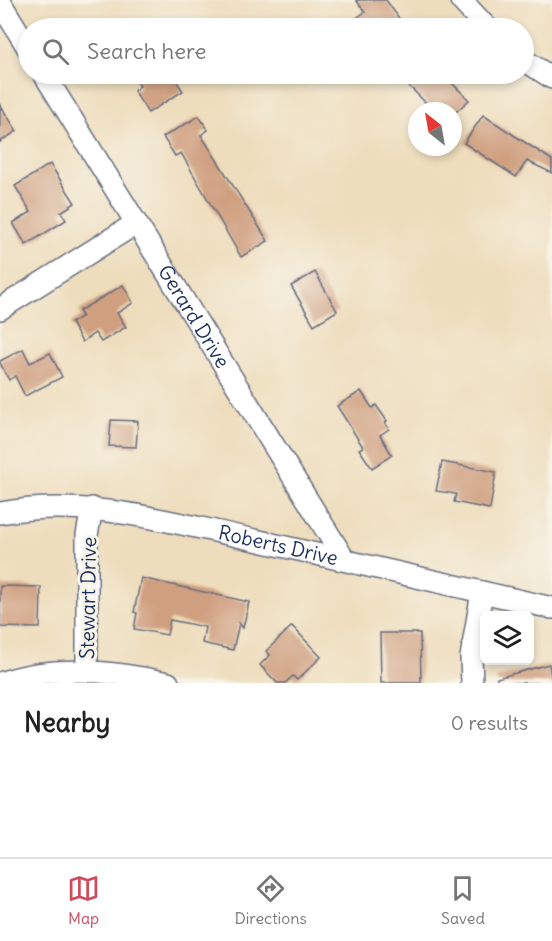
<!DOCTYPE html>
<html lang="en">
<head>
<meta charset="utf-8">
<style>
	body { margin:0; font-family:Delius,sans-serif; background:#f6f6f6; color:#222 }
	.controls { position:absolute; right:18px; bottom:18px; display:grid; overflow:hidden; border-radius:9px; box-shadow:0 3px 9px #0003 }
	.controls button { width:54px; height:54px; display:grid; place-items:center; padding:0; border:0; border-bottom:2px solid #e0e0e0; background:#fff; color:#222; font:30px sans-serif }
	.compass { position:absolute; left:408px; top:102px; width:54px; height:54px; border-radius:50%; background:#fff; box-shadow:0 3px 9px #0003; rotate:329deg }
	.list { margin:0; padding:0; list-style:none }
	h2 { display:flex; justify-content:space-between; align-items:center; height:78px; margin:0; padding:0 24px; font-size:26px }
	h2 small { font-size:20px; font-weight:400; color:#767676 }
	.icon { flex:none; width:33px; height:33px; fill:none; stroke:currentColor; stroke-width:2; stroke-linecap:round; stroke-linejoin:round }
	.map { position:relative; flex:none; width:552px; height:683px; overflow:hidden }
	.search { position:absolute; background:#fff; box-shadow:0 3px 9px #0003; left:18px; right:18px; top:18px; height:66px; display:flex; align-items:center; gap:15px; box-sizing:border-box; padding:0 21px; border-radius:33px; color:#767676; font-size:22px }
	.sheet { height:174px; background:#fff }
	nav { display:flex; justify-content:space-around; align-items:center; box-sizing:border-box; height:84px; border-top:2px solid #e0e0e0; background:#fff; font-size:16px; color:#767676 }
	nav a { display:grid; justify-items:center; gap:3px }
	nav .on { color:#d1495b }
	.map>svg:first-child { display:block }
</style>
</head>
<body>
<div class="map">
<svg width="552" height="683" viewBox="0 0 552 683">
	<rect width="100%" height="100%" fill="#f7f3e8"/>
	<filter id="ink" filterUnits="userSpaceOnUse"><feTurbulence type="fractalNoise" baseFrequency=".0167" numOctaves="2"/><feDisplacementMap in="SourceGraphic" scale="12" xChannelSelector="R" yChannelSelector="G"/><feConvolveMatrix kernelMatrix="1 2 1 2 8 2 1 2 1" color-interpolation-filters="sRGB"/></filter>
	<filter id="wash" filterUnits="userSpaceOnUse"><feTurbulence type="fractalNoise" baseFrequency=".008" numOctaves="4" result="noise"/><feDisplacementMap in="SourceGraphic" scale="24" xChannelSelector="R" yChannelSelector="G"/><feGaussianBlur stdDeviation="1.35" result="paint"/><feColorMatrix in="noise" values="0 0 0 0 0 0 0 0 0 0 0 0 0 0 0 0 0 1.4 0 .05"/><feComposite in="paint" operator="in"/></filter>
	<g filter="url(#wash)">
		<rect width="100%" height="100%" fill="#eeddbc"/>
		<g id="blocks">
			<path fill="#cf9f7f" d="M 356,0 L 386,0 L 406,28 L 362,28 L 355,19 L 365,12 Z
				M 132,74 L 172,74 L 183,91 L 148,113 L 134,91 L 140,86 Z
				M 397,74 L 443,74 L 469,100 L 457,111 L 434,111 Z
				M 0,105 L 17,131 L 0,142 Z
				M 483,115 L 552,160 L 552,173 L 527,161 L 516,177 L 464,143 Z
				M 199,116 L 208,130 L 201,135 L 268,241 L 241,257 L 181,153 L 175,156 L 163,137 Z
				M 50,164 L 75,203 L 61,212 L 66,220 L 26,245 L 13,223 L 31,212 L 15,186 Z
				M 315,272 L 337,311 L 314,325 L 291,286 Z
				M 123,285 L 133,303 L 117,313 L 126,327 L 101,342 L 95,333 L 82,342 L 71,323 L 82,316 L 79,311 Z
				M 23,349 L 30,363 L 50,353 L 62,377 L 25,396 L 15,376 L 9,380 L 0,363 L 0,361 Z
				M 361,391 L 372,408 L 376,405 L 387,421 L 385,423 L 389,429 L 380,435 L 392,455 L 372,468 L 359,449 L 363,447 L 337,406 Z
				M 111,420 L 138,421 L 136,447 L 109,446 Z
				M 442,462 L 496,472 L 490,509 L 454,502 L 456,494 L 436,491 Z
				M 141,578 L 249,602 L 243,628 L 239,623 L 233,650 L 202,643 L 205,627 L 170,620 L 167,635 L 134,629 L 137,613 L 134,612 Z
				M 0,586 L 41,587 L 40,628 L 0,627 Z
				M 292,626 L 321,657 L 297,680 L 293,676 L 285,683 L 277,683 L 260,665 L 270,655 L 266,651 Z
				M 380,633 L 420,633 L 421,683 L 381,683 Z
				M 549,664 L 552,683 L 497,683 L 497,678 Z"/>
		</g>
	</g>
	<g filter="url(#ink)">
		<use href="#blocks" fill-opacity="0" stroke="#656c7f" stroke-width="1.5"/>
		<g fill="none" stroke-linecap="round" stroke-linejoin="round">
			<g stroke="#656c7f" stroke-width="24">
				<g id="minor">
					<path d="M 461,0 L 487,28"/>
					<path d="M 0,2 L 28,48"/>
					<path d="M 524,60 L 552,78"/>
					<path id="s1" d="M 44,74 L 344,559"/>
					<path d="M 0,309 L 135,224"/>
					<path id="s2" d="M 0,513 C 86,497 171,522 255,540 C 354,562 453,585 552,608"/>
					<path d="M 87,671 L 87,535 L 92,508"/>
					<path d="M 0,683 C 55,664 113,671 168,683"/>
					<path d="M 472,683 L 471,657 L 482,592"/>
				</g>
			</g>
			<use href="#minor" stroke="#fff" stroke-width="21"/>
		</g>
	</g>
	<g text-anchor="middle" stroke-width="6" stroke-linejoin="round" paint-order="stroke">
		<g font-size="20" fill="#1b2f5e" stroke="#f7f3e8">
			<text dy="7" stroke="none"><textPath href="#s1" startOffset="285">Gerard Drive</textPath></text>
			<text dy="7" stroke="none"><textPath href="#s2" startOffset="282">Roberts Drive</textPath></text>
			<text transform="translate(88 598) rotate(-89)" y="7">Stewart Drive</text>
		</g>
	</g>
</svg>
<div class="controls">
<button><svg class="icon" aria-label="layers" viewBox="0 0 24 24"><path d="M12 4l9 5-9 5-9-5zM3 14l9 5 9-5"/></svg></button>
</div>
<svg class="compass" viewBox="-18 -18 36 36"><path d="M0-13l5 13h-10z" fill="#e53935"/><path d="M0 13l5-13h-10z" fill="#767676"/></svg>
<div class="search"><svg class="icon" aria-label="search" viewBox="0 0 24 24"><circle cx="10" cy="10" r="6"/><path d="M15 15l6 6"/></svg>Search here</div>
</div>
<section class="sheet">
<h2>Nearby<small>0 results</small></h2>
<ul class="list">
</ul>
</section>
<nav>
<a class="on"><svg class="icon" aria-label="map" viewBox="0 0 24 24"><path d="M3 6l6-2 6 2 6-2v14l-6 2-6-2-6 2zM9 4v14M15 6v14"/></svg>Map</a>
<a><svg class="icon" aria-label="directions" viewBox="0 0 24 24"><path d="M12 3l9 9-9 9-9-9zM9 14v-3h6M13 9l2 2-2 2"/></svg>Directions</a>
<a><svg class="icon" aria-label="saved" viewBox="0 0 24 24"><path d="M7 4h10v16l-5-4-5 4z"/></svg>Saved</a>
</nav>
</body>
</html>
